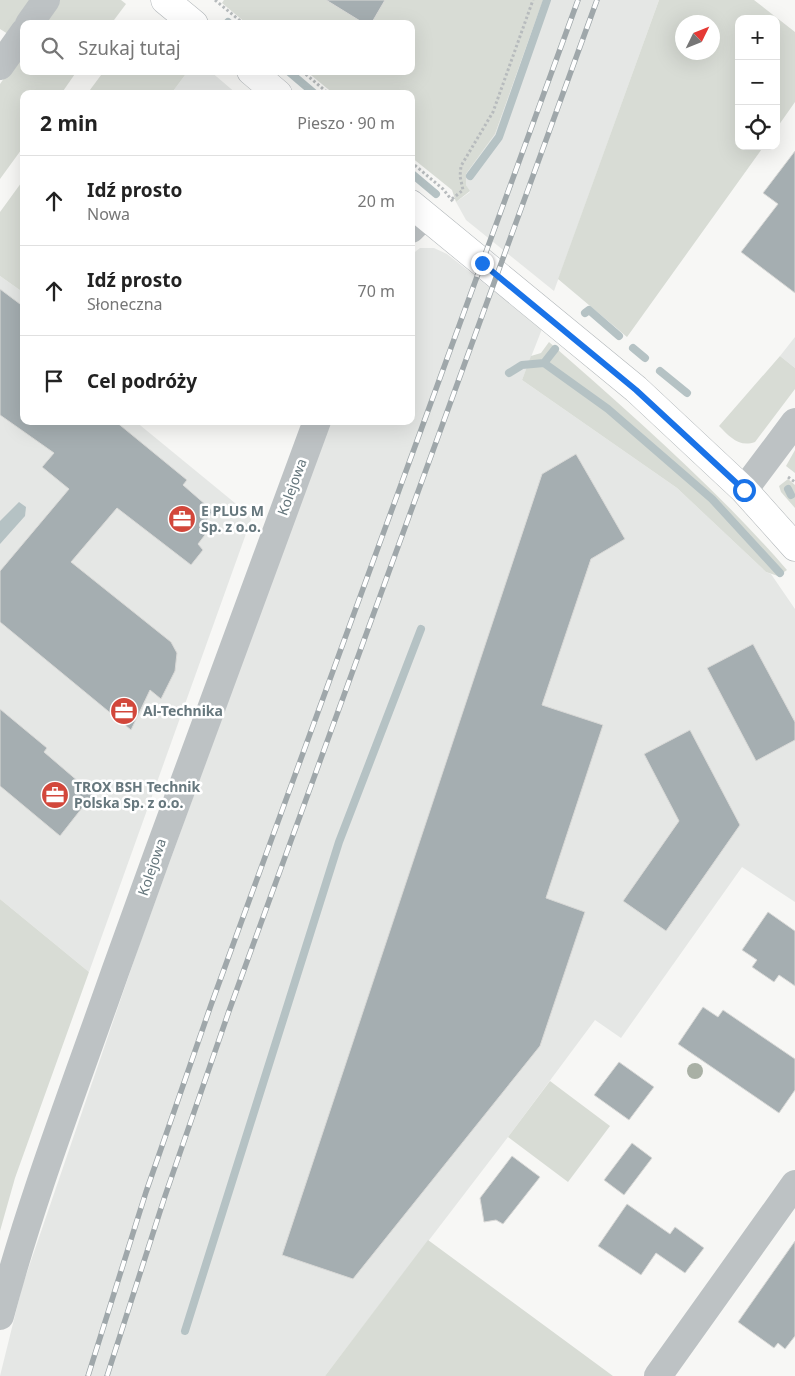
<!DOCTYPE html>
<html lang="pl">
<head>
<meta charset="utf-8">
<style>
	body { margin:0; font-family:"Noto Sans",sans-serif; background:#f2f2f2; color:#222 }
	.controls { position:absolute; right:15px; top:15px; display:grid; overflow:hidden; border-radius:10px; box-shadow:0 5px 20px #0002 }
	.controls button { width:45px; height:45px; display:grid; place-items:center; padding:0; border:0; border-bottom:1px solid #e0e0e0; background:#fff; color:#222; font:25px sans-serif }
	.compass { position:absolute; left:675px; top:15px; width:45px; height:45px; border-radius:50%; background:#fff; box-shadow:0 5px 20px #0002; rotate:47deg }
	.stop { position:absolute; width:15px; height:15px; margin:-11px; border:4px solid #1a73e8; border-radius:50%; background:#fff }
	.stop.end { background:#1a73e8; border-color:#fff; box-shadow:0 1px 5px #0008 }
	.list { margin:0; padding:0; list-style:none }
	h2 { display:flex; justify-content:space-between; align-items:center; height:65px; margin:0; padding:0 20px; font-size:21px }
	h2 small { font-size:16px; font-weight:400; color:#767676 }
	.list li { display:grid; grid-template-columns:32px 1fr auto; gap:15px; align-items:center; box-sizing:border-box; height:90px; padding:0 20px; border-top:1px solid #e0e0e0 }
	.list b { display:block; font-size:19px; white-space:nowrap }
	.list p { margin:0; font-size:16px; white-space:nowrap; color:#767676 }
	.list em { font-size:16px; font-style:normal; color:#767676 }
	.icon { flex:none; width:28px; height:28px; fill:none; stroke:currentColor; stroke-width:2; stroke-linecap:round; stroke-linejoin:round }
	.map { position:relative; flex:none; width:795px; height:1376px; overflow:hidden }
	.search { position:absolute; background:#fff; box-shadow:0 5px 20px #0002; left:20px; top:20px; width:395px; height:55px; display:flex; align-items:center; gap:12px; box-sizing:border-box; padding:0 18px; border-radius:10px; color:#767676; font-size:19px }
	.panel { position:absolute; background:#fff; box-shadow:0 5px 20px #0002; left:20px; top:90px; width:395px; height:335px; border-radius:10px }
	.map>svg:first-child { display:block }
</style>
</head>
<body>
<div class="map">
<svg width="795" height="1376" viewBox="0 0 795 1376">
	<rect width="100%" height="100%" fill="#f7f7f5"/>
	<path fill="#e5e7e5" d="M 543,0 L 659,0 L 554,291 L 466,220 L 456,202 L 470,192 L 466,185 L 466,174 L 495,134 Z
		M 188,71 L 210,71 L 237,94 L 171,94 Z
		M 420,248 L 434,248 L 447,254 L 542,329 L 522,380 L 677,488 L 766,572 L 771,574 L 795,609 L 795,902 L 742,867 L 621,1038 L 595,1020 L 508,1137 L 325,1376 L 0,1376 L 22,1287 L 139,946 L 330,421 L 411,421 L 411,255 Z
		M 0,276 L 24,293 L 24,421 L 135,421 L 252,517 L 89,972 L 0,899 Z
		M 795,337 L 795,368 L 780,356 Z"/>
	<path fill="#d8dcd5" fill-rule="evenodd" d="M 0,0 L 33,0 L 8,34 L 0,29 Z
		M 58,0 L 121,0 L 126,4 L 111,24 L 41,24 Z
		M 224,0 L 543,0 L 495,134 L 466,174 L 466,185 L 470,191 L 456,202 L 452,190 L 411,157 L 411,94 L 334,94 L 306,71 L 411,71 L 411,24 L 247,24 L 222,3 Z
		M 659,0 L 754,0 L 795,32 L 795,102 L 776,129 L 776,19 L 739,19 L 739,146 L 764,146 L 627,337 L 558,279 ZM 682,22 L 712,22 L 712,52 L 682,52 Z
		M 24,49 L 24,71 L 77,71 L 61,94 L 24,94 L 24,146 L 0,179 L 0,84 Z
		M 104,71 L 188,71 L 171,94 L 87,94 Z
		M 24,179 L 24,293 L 0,276 L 0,212 Z
		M 549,342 C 632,415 715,487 787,570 L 778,576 L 766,572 L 677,488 L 522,380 L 531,356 L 541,353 Z
		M 780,356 L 795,368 L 795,389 L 755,442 C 739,448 729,436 719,426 Z
		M 795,450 L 795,473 L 786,466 Z
		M 788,479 L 795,485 L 795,508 L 781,492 L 779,486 Z
		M 0,899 L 89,972 L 15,1178 L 0,1231 Z
		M 550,1081 L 610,1126 L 568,1182 L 508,1137 Z
		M 428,1240 L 613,1376 L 325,1376 Z"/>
	<path fill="#b5c2c4" d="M 19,502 L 26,507 L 25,516 L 0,544 L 0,521 Z"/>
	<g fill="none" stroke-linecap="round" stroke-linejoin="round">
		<path stroke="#b5c2c4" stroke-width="8" d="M 228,22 L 230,24
			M 288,71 L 315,94
			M 411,173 L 436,194
			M 470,176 L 499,137 L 547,0
			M 585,313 L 589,310 L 619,336
			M 633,348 L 645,358
			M 544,363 L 608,409 L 712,499 L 780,573
			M 660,371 L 687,393
			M 509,373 L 522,365 L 544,363 L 555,349
			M 788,489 L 791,495
			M 185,1331 L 339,842 L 421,629"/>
	</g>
	<path fill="#a5aeb1" stroke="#d9d9d7" d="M 326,0 L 385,0 L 371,24 L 365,24 Z
		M 795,151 L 795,293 L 741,252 L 778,204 L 763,193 Z
		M 0,289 L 24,307 L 24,421 L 115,421 L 187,480 L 183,485 L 214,512 L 202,526 L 208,531 L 198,544 L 203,550 L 191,565 L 117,508 L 71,562 L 171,642 L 177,653 L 175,671 L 161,699 L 150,690 L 131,730 L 0,622 L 0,571 L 69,489 L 42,467 L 54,453 L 0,415 Z
		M 576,454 L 625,539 L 591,559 L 542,705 L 603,725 L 546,898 L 585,912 L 540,1046 L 353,1279 L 282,1255 L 542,474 Z
		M 753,644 L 795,722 L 795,740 L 756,761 L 707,668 Z
		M 0,709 L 47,748 L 44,752 L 93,794 L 60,836 L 0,786 Z
		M 690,730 L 740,825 L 666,931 L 623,901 L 679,821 L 644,754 Z
		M 768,912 L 795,931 L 795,986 L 779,975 L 774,982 L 752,967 L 757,960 L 742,950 Z
		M 703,1007 L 718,1017 L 723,1010 L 795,1059 L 795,1090 L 779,1113 L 678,1044 Z
		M 619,1062 L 654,1087 L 629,1120 L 594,1095 Z
		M 632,1143 L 652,1158 L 624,1195 L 604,1180 Z
		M 512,1156 L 540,1177 L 503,1224 L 496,1220 L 484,1222 L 480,1198 Z
		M 627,1204 L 670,1234 L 675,1227 L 704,1248 L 685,1273 L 656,1253 L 641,1275 L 598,1246 Z
		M 795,1241 L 795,1336 L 785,1349 L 778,1343 L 774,1348 L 738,1322 Z"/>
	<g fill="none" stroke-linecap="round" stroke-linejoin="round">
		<g stroke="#b1b6b9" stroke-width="29">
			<path id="major" d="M 165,0 L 194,24
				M 251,71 L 278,94
				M 411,204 L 636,389 L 744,490 L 795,547"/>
		</g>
		<path stroke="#b7bbbd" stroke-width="3" stroke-dasharray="2.5 2.5" stroke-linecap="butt" d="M 215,0 L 244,24
			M 302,71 L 329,94
			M 411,162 L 443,189 L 454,203
			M 452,199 L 463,190 L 460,176 L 461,166 L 493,112 L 533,0
			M 788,477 L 795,482"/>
		<path stroke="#bdc2c4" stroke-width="28" d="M 29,24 L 46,0
			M 0,66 L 24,32
			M 411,229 L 424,216
			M 744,490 L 795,422
			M 0,1316 C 31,1199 75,1086 115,972 C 181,788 249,605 317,421
			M 658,1376 L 795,1184"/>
		<use href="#major" stroke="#fff" stroke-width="28"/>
		<g stroke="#9fa7aa" stroke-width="5.5">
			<path id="rail" d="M 88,1376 L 146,1192 L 211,1005 L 578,0
				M 107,1376 L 165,1196 L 229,1011 L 597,0"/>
		</g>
		<use href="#rail" stroke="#fff" stroke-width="4" stroke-dasharray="11" stroke-linecap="butt"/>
	</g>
	<circle fill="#a9b0a5" cx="695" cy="1071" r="8"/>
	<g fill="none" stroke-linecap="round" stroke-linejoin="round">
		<path stroke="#1a73e8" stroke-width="6" d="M 482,263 L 636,390 L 744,490"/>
	</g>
	<defs>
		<g id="office-disc" transform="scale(1.4375)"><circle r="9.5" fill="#d2473b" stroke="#fff"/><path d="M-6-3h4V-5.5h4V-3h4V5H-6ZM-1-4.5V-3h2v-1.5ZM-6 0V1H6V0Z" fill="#fff"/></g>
	</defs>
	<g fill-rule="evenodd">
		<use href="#office-disc" x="182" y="519"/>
		<use href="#office-disc" x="124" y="711"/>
		<use href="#office-disc" x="55" y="795"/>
	</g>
	<g text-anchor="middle" stroke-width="5" stroke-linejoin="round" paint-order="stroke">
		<g font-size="14" fill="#66777d" stroke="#fff">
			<text transform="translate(292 487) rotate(-70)" y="5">Kolejowa</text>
			<text transform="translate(152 867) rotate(-71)" y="5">Kolejowa</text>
		</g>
		<g font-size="14" font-weight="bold" fill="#66777d" stroke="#fff" text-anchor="start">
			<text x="201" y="516">E PLUS M<tspan x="201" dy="16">Sp. z o.o.</tspan></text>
			<text x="143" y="716">Al-Technika</text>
			<text x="74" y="792">TROX BSH Technik<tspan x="74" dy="16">Polska Sp. z o.o.</tspan></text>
		</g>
	</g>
</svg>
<div class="controls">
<button>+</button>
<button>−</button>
<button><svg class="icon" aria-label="locate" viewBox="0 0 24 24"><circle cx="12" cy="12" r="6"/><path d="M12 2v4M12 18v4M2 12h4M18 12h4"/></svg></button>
</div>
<svg class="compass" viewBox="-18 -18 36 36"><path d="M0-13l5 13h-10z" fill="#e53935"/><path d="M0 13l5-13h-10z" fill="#767676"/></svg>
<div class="stop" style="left:744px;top:490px"></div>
<div class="stop end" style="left:482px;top:263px"></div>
<div class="search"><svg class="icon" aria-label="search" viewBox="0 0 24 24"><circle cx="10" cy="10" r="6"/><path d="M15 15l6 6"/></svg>Szukaj tutaj</div>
<section class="panel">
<h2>2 min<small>Pieszo · 90 m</small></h2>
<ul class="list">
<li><svg class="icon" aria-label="ahead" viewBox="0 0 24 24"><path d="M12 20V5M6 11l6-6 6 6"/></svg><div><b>Idź prosto</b><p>Nowa</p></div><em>20 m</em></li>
<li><svg class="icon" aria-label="ahead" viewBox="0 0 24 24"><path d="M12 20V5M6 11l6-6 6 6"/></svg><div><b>Idź prosto</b><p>Słoneczna</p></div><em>70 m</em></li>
<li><svg class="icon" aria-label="arrive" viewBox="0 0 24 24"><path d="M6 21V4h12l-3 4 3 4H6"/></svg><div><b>Cel podróży</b></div></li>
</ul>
</section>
</div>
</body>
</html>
